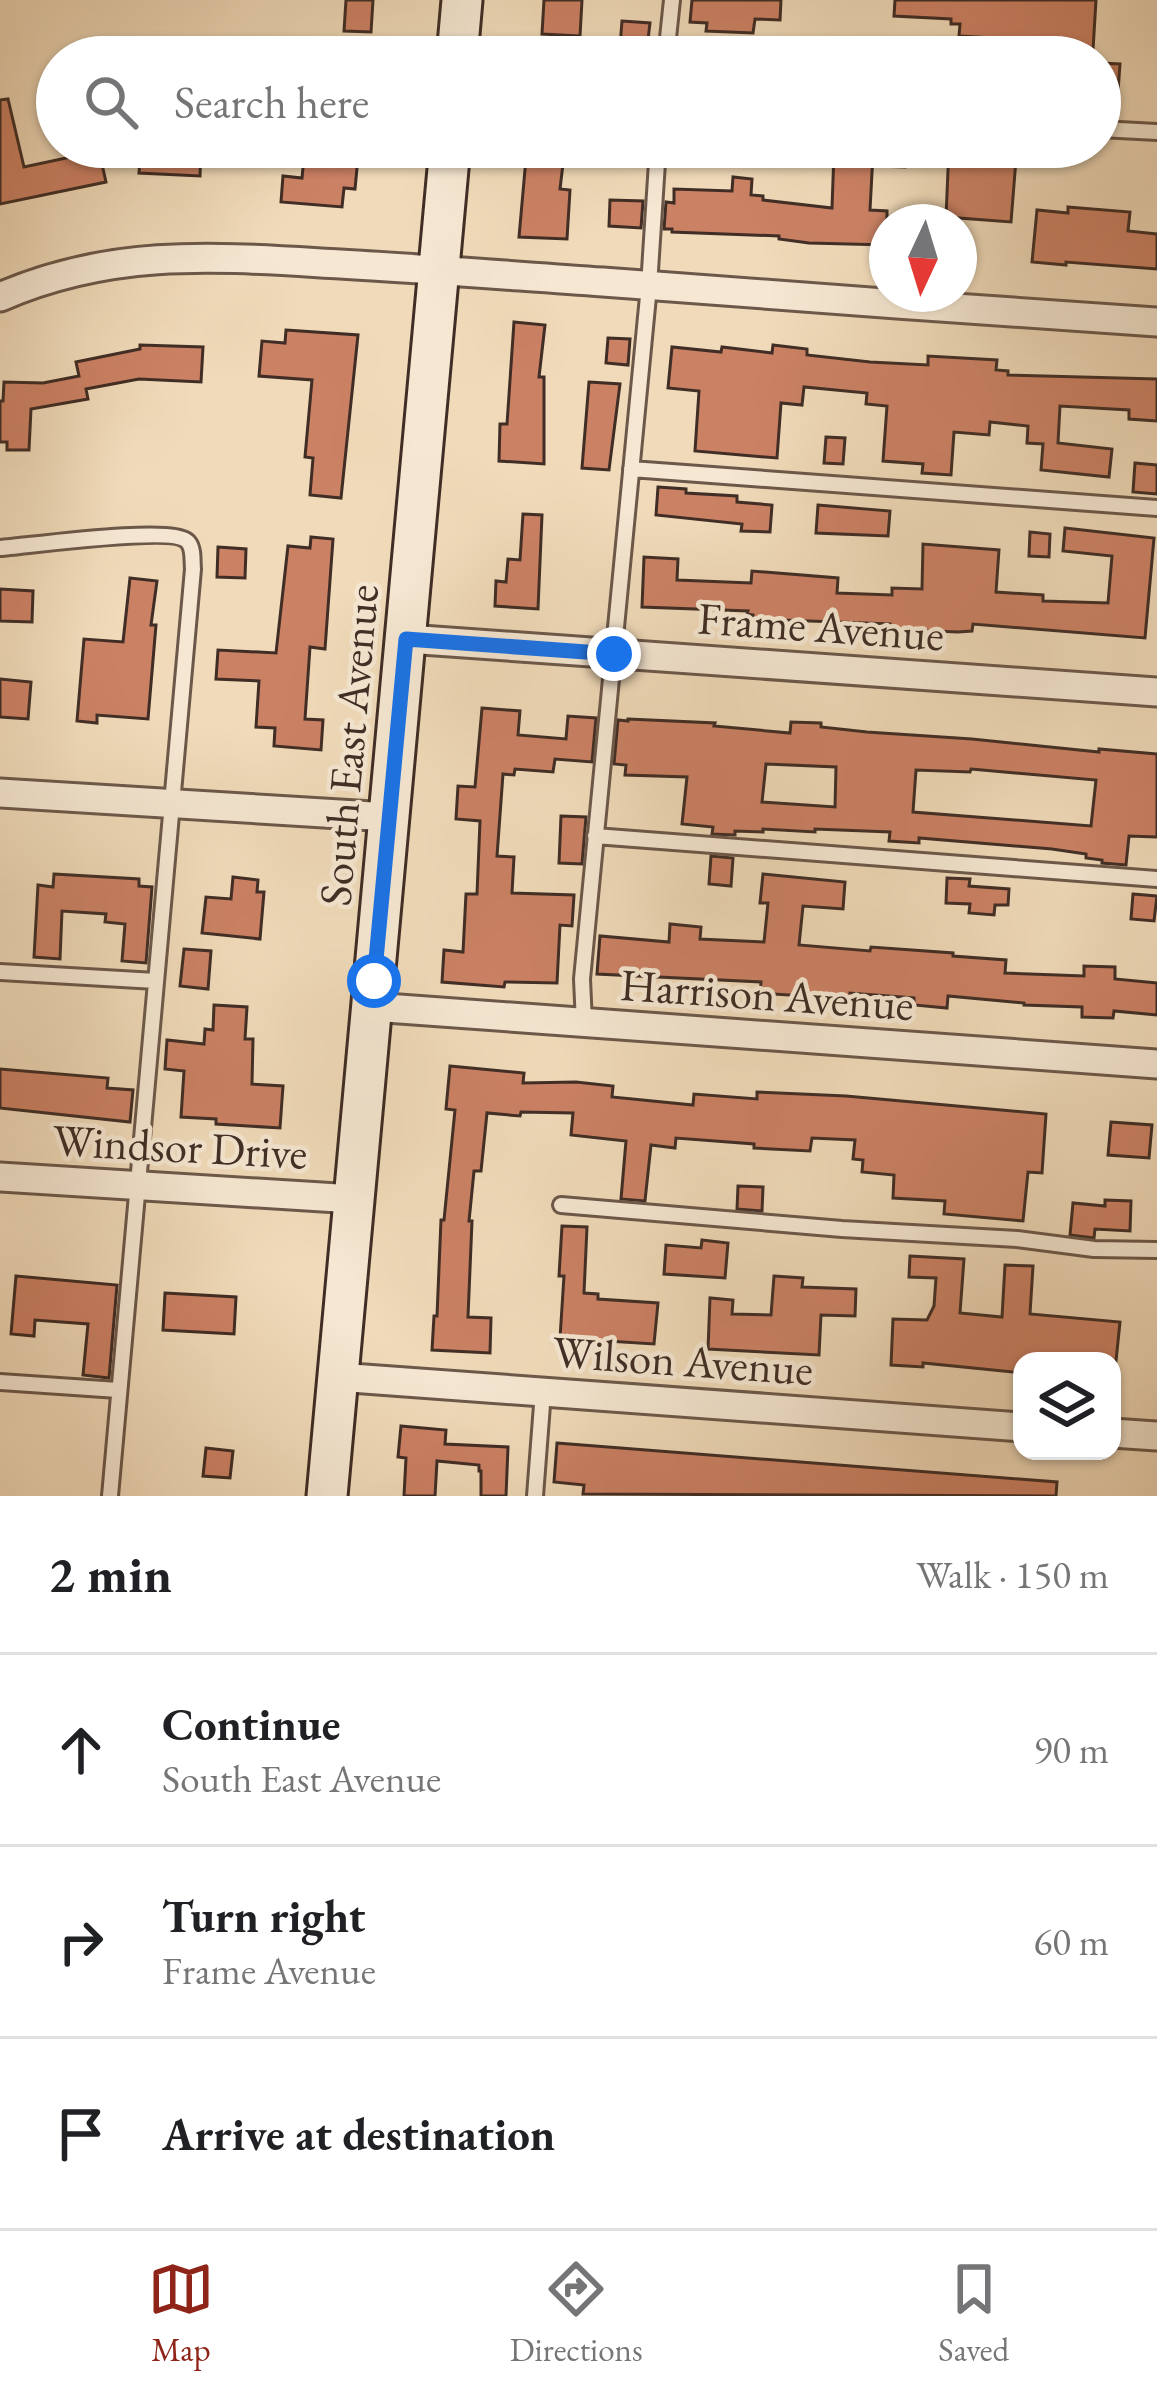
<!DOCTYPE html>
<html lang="en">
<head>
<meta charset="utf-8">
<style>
	body { margin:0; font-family:"EB Garamond",serif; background:#f2f2f2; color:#202124 }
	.controls { position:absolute; right:36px; bottom:36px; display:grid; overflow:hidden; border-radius:24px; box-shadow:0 3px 9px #0004 }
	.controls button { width:108px; height:108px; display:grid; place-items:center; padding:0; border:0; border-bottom:3px solid #e0e0e0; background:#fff; color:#202124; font:60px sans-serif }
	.compass { position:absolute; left:869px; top:204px; width:108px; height:108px; border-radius:50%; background:#fff; box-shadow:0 3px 9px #0004; rotate:184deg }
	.stop { position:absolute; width:36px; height:36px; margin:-27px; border:9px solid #1a73e8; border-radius:50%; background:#fff }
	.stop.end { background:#1a73e8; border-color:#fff; box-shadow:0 3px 12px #0008 }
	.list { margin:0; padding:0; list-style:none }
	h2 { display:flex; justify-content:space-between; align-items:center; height:156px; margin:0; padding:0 48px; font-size:51px }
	h2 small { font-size:39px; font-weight:400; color:#757577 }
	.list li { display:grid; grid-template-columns:78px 1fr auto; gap:36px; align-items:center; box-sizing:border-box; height:192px; padding:0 48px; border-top:3px solid #e0e0e0 }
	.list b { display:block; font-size:45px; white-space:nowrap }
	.list p { margin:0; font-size:39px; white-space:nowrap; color:#757577 }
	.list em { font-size:39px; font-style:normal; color:#757577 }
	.icon { flex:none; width:66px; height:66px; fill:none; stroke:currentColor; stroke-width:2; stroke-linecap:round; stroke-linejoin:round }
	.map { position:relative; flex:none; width:1157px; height:1496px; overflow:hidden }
	.search { position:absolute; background:#fff; box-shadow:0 3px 9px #0004; left:36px; right:36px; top:36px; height:132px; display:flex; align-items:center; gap:30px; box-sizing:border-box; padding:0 42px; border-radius:66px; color:#757577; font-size:45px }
	.sheet { height:732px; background:#fff }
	nav { display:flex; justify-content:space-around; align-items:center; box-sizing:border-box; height:168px; border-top:3px solid #e0e0e0; background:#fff; font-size:33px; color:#757577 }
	nav a { display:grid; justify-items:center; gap:6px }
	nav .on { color:#8f2418 }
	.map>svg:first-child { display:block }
</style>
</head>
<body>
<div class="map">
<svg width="1157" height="1496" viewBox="0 0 1157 1496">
	<rect width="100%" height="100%" fill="#f0dab9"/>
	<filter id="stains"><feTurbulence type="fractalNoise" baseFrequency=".00167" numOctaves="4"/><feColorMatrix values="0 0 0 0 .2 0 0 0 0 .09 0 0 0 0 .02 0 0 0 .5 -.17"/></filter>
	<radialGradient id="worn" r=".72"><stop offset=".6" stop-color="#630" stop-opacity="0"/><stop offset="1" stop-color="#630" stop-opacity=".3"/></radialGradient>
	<path fill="#cb8164" stroke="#402d25" stroke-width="3" fill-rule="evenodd" d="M 346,0 L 373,0 L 371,32 L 344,31 Z
		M 544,0 L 582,0 L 580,36 L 542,34 Z
		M 692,0 L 781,0 L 780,20 L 755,19 L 753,33 L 706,31 L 707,23 L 690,22 Z
		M 895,0 L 1096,0 L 1093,50 L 1057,48 L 1058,42 L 959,36 L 960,24 L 951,24 L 951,19 L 894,16 Z
		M 622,21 L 650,23 L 647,48 L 620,46 Z
		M 1100,63 L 1120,64 L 1116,119 L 1100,118 Z
		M 8,99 L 24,167 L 99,151 L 106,182 L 0,204 L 0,100 Z
		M 141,147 L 201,147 L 200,176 L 139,173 Z
		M 305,147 L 359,147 L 355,189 L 344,188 L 342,207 L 281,202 L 283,176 L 302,178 Z
		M 527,147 L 565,147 L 560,189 L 570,190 L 567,239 L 519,237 Z
		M 877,147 L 905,147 L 905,167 L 877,166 Z
		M 949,147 L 1017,147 L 1011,222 L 946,217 Z
		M 834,152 L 873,154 L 870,210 L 887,211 L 887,245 L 809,243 L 779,239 L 779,236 L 672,232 L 672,229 L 664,229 L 666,202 L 674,203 L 674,189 L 732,191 L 733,177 L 752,179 L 751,195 L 763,196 L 763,200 L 832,208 Z
		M 610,200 L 643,201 L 641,228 L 609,226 Z
		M 1068,207 L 1130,212 L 1128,231 L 1157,234 L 1157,269 L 1066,262 L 1066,265 L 1032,262 L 1037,210 L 1068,213 Z
		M 514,322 L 545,325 L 539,377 L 544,377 L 544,464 L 499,461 L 500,424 L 507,424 Z
		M 286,330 L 358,335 L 341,498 L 310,495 L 313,458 L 305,457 L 312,380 L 259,376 L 262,341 L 285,343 Z
		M 608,338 L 630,339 L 628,365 L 606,363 Z
		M 140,345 L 203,347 L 201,382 L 139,379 L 86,389 L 88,399 L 31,409 L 29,450 L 7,450 L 7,442 L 0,442 L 0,401 L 3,401 L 4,382 L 43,383 L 79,376 L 76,362 L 140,349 Z
		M 773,345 L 807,349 L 807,355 L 870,362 L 928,365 L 928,356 L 997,360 L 996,370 L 1008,371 L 1008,375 L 1157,379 L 1157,421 L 1129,419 L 1129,410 L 1060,406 L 1058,443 L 1112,449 L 1109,477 L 1041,470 L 1043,444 L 1027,443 L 1028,426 L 990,422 L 989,435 L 954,432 L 951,475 L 922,473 L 923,464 L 883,461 L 887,406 L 866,404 L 867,393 L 804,387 L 802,405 L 781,403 L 777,458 L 695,451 L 699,391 L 668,388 L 672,347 L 721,352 L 722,347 L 772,353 Z
		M 589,382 L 620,384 L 609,470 L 582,468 Z
		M 826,437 L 845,438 L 843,464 L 824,463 Z
		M 1135,463 L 1157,465 L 1157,494 L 1133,492 Z
		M 658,487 L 686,489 L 686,493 L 737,496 L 737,502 L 772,505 L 770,532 L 741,531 L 742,524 L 656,515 Z
		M 818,505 L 890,511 L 888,536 L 816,533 Z
		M 523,514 L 542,515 L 538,609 L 495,606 L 496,581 L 506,582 L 508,559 L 520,560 Z
		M 1065,528 L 1154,538 L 1145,638 L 973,624 L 972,631 L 958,632 L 890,629 L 890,624 L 783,620 L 782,626 L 752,623 L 753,615 L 747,614 L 748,611 L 642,607 L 644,557 L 678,559 L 677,580 L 751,583 L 752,571 L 838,578 L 837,593 L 892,595 L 892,588 L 922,589 L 923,544 L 999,550 L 996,592 L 1043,595 L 1043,601 L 1108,603 L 1112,556 L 1063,551 Z
		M 1030,532 L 1050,534 L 1049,557 L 1029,556 Z
		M 311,537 L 333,539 L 325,649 L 310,647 L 305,719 L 323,720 L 321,750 L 274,746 L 275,728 L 256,727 L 259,681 L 216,679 L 218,650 L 276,653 L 288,546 L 310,548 Z
		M 218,547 L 246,549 L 245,578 L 217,577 Z
		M 130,578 L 157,581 L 151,625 L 156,625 L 148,719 L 97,715 L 97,723 L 77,721 L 84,639 L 123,642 Z
		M 0,589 L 33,591 L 32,622 L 0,621 Z
		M 0,679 L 31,682 L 28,719 L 0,717 Z
		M 482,708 L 520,711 L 518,735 L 566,739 L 568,716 L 596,718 L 592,762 L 555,759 L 553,772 L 515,769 L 514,775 L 503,774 L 497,856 L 514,857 L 512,893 L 574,895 L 572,926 L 560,925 L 557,983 L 505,982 L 504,987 L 442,982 L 444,950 L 463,952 L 466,894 L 477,894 L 480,821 L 456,819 L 458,786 L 475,787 Z
		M 628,719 L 715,723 L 714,726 L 790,733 L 791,722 L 821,723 L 821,727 L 867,732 L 972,739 L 1099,752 L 1099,749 L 1157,754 L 1157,837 L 1129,836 L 1126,865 L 1102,863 L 1102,860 L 1086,858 L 1086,854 L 1052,849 L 919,838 L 919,843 L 889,841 L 890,832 L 815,829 L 815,832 L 763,829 L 763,832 L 735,831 L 735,835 L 712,834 L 713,827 L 682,824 L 687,777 L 625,775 L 626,765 L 614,764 L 618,720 L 628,721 ZM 766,764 L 836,767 L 835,807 L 762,802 ZM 971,769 L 1096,780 L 1091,826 L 913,812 L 916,770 L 970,772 Z
		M 561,816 L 586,817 L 582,864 L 559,863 Z
		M 711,856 L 733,858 L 731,886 L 709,884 Z
		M 54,874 L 139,879 L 139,886 L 152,887 L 146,963 L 122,961 L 125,924 L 105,922 L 106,914 L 62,911 L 60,959 L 34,957 L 38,885 L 53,887 Z
		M 763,874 L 845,882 L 843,909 L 803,906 L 799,945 L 870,951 L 871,947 L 953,953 L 953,956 L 1006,960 L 1005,973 L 1084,976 L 1084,966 L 1115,967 L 1115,979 L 1157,983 L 1157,1015 L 1114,1011 L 1113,1018 L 1082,1017 L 1082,1007 L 1024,1005 L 1024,1003 L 948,996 L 947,1008 L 914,1005 L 914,998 L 850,993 L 850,999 L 760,993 L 761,982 L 597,974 L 600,936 L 669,942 L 670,924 L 701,927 L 700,939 L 764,942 L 768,903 L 760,903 Z
		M 233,877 L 258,880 L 257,892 L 264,892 L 260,939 L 202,933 L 206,897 L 231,899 Z
		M 947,878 L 970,879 L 969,886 L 1009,889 L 1008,905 L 995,905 L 994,915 L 969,913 L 970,904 L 946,903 Z
		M 1133,894 L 1157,896 L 1154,921 L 1131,919 Z
		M 184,949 L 211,951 L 208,989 L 180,986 Z
		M 214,1005 L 247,1007 L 245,1039 L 253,1039 L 252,1084 L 283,1086 L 280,1128 L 216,1124 L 216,1119 L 181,1117 L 184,1071 L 165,1069 L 167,1040 L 204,1044 L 205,1029 L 213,1030 Z
		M 450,1066 L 524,1073 L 523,1083 L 576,1082 L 613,1086 L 612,1097 L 693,1105 L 694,1094 L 757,1099 L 757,1092 L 846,1096 L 1046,1114 L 1042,1173 L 1028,1172 L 1023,1221 L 944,1214 L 945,1201 L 893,1198 L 894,1175 L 862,1172 L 863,1160 L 853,1159 L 855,1140 L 812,1138 L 810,1151 L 754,1148 L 754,1144 L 676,1138 L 675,1148 L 651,1145 L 645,1201 L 621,1199 L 626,1141 L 571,1135 L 573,1113 L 521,1112 L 520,1116 L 487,1113 L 481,1171 L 474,1171 L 469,1221 L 472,1221 L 468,1317 L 491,1318 L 490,1353 L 432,1350 L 434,1316 L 437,1316 L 441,1220 L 444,1220 L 455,1110 L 446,1109 Z
		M 0,1069 L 108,1078 L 107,1088 L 133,1090 L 130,1122 L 0,1108 Z
		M 1111,1122 L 1152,1125 L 1149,1158 L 1108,1155 Z
		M 738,1186 L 763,1187 L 762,1211 L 737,1209 Z
		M 1105,1200 L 1131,1201 L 1130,1231 L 1095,1229 L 1094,1238 L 1070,1235 L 1073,1203 L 1105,1206 Z
		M 562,1226 L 587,1227 L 584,1293 L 598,1294 L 598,1299 L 658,1303 L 654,1344 L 560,1338 L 564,1276 L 559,1276 Z
		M 702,1240 L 728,1243 L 725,1278 L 664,1274 L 666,1245 L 701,1248 Z
		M 910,1256 L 964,1259 L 960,1313 L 1002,1317 L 1005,1265 L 1033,1266 L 1030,1314 L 1120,1322 L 1116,1361 L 1022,1361 L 1022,1373 L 923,1363 L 923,1367 L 891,1365 L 893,1319 L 927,1320 L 934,1306 L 936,1278 L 909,1277 Z
		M 16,1276 L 117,1285 L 109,1378 L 83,1375 L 88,1324 L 35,1320 L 34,1336 L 11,1334 Z
		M 774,1276 L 803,1278 L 802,1287 L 856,1289 L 855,1316 L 821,1315 L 819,1355 L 708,1349 L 710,1298 L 733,1300 L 732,1314 L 771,1315 Z
		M 165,1293 L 236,1297 L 234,1334 L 163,1330 Z
		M 401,1426 L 446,1430 L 445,1444 L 508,1447 L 506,1496 L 481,1496 L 481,1471 L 479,1471 L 479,1465 L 437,1461 L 435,1496 L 404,1496 L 406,1458 L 398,1457 Z
		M 557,1443 L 1057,1482 L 1056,1496 L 583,1494 L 584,1485 L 554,1482 Z
		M 206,1448 L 233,1451 L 230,1478 L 203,1476 Z"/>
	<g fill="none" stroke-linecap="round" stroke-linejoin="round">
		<g stroke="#6c584a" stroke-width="20">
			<path id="service" d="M 666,57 L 672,0
				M 1100,129 L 1157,132
				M 631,469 L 1157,508
				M 0,548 C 28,546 174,525 188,542 C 194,549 192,561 193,569 L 110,1496
				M 595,836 L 1157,879
				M 0,972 L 156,981
				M 584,1023 L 582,979 L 649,286 L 658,147
				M 561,1205 L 842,1229 L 1017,1239 L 1094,1249 L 1157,1250
				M 0,1382 L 118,1390
				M 535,1496 L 543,1392"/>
		</g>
		<g stroke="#6c584a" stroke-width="33">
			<path id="minor" d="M 0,297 C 115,247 219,257 340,264 C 428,269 516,276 603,282 C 788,297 972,309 1157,322
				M 407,639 L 1157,692
				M 0,793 L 389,817
				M 372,1007 L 1157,1064
				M 0,1177 L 354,1199
				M 337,1377 L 1022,1427
				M 1112,1433 L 1157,1436"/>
		</g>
		<g stroke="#402d25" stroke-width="45">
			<path id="secondary" d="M 457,57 L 462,0
				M 327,1496 L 450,147"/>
		</g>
		<use href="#service" stroke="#f5e7d2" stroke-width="14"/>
		<use href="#minor" stroke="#f5e7d2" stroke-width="27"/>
		<use href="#secondary" stroke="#f5e7d2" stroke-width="39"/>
	</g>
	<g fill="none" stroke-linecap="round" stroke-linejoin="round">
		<path stroke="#1a73e8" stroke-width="15" d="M 374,981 L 406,639 L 614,654"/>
	</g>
	<g text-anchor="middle" stroke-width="9" stroke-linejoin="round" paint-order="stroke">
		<g font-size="45" fill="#402d25" stroke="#f5e7d2">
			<text transform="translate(821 626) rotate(4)" y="16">Frame Avenue</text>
			<text transform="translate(348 745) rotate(-85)" y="16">South East Avenue</text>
			<text transform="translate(767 994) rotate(4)" y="16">Harrison Avenue</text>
			<text transform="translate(180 1146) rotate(3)" y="16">Windsor Drive</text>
			<text transform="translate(683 1360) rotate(4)" y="16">Wilson Avenue</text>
		</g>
	</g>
	<rect width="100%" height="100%" filter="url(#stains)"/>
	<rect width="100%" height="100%" fill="url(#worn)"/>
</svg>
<div class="controls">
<button><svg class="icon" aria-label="layers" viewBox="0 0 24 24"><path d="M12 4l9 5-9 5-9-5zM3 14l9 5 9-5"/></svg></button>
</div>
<svg class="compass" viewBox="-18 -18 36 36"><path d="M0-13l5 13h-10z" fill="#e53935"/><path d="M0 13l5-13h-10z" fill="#757577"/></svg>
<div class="stop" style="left:374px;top:981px"></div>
<div class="stop end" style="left:614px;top:654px"></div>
<div class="search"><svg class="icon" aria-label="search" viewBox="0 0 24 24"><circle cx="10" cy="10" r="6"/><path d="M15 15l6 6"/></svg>Search here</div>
</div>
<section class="sheet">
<h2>2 min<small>Walk · 150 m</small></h2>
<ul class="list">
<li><svg class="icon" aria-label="ahead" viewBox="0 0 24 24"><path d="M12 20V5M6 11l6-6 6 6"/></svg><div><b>Continue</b><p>South East Avenue</p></div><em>90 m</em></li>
<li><svg class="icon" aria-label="right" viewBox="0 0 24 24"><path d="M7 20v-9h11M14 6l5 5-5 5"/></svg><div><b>Turn right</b><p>Frame Avenue</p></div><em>60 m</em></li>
<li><svg class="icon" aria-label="arrive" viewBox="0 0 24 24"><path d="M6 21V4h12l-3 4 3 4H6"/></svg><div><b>Arrive at destination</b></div></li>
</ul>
</section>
<nav>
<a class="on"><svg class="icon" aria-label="map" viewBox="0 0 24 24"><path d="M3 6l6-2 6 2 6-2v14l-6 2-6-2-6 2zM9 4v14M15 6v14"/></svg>Map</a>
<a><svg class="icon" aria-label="directions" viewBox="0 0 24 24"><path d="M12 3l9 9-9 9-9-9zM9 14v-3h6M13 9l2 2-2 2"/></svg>Directions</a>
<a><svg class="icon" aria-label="saved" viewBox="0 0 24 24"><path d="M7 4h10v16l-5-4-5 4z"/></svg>Saved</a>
</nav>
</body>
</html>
